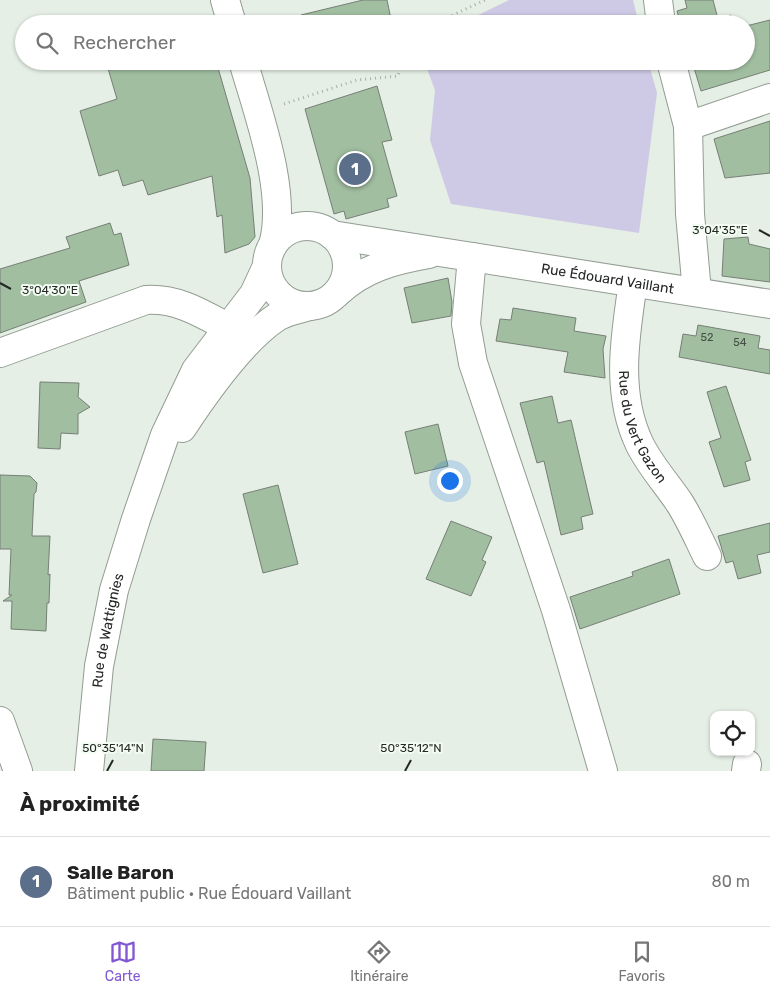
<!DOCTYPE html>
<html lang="fr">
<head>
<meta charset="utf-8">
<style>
	body { margin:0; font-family:Rubik,sans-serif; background:#f2f2f2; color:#222 }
	.controls { position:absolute; right:15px; bottom:15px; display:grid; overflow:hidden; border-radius:10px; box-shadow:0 1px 4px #0004 }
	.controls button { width:45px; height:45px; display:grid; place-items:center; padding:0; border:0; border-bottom:1px solid #e0e0e0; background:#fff; color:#222; font:25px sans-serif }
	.you { position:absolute; left:449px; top:480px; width:18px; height:18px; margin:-12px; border:4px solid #fff; border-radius:50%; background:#1a73e8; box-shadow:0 0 0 8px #1a73e833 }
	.badge { display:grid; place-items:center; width:32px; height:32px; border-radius:50%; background:#8058d2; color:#fff; font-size:16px; font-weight:700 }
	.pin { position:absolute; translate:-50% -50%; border:2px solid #fff; box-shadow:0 1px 5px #0006 }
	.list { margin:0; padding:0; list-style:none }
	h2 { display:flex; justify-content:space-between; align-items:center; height:65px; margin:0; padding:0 20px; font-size:21px }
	h2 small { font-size:16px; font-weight:400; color:#767676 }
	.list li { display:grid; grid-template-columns:32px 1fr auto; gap:15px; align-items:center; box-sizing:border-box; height:90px; padding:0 20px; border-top:1px solid #e0e0e0 }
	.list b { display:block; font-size:19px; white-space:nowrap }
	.list p { margin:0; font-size:16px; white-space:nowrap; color:#767676 }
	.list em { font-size:16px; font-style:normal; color:#767676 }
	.icon { flex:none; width:28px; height:28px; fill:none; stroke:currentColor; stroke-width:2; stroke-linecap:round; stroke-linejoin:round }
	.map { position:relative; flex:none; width:770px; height:771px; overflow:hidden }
	.search { position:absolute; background:#fff; box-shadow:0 1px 4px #0004; left:15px; right:15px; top:15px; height:55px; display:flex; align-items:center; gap:12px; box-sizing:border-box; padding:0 18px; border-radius:28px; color:#767676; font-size:19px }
	.sheet { height:155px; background:#fff }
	nav { display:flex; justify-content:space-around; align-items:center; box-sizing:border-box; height:70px; border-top:1px solid #e0e0e0; background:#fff; font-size:14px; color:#767676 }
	nav a { display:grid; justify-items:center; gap:2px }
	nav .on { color:#8058d2 }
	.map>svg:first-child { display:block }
</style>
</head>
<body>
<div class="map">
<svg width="770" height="771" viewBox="0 0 770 771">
	<rect width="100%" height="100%" fill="#e5efe5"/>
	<path fill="#cec9e4" d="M 509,0 L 633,0 L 639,24 L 460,24 Z
		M 424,61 L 648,61 L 657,93 L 639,233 L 451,204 L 430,140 L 435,90 Z"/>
	<path fill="#a1bea1" stroke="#767f76" d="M 363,0 L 387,0 L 392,24 L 302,24 L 301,15 Z
		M 685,0 L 713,0 L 718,19 L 731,15 L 733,24 L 681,24 L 677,11 L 687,8 Z
		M 770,20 L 770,70 L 701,91 L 692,61 L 746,61 L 746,26 Z
		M 119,61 L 216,61 L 250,178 L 255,237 L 249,244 L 225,253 L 222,215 L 217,217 L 212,176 L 148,195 L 143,180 L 123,186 L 118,170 L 99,176 L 80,111 L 117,99 L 107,65 Z
		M 377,86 L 392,140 L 382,142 L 397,196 L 387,199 L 389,207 L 346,219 L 344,211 L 334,214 L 305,109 Z
		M 770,121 L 770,173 L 725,178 L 714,139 Z
		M 110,223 L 114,235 L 121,233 L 129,265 L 79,281 L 86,302 L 0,333 L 0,269 L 70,248 L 66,237 Z
		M 748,237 L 749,244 L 770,249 L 770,282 L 722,276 L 724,239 Z
		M 448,278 L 452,302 L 451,316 L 412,323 L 404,288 Z
		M 513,308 L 576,318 L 574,331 L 606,336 L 603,349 L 605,378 L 564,372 L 568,352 L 496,341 L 500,319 L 511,320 Z
		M 698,325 L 760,336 L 758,348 L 770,350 L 770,374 L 679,357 L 683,334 L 696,336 Z
		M 40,382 L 79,383 L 78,397 L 90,407 L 78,414 L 78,434 L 61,433 L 60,449 L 38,448 Z
		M 726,386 L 751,460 L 745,462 L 750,480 L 724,487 L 709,442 L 721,438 L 707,392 Z
		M 552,396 L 558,423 L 571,420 L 593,514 L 581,517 L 583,529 L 561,535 L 544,461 L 537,463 L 520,403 Z
		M 438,424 L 448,466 L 415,474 L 405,432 Z
		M 0,475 L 30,476 L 37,483 L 36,492 L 34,494 L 32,536 L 50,536 L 48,575 L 50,574 L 49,603 L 47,603 L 46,631 L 11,629 L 12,601 L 3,601 L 12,595 L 9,595 L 11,549 L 0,549 Z
		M 278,485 L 298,564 L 263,573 L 243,494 Z
		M 451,521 L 492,537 L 482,560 L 486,562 L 471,596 L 426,579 Z
		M 770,523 L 770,552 L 757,555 L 761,573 L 738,579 L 733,561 L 726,563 L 718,536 Z
		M 669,559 L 680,594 L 580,629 L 570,597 L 633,576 L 632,572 Z
		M 153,739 L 206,742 L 204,771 L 151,771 Z"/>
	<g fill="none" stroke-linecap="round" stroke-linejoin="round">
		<g stroke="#939c93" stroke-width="30">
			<g id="minor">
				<path d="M 225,0 L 232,24"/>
				<path d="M 658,0 L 661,24"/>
				<path d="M 243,61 C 258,113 288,193 273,245"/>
				<path d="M 671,61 L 688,126 L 770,98"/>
				<path d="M 688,126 L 690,214 L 697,292"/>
				<circle cx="307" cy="266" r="40"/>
				<path id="s1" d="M 332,235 L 770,304"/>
				<path d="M 472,257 L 466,324 L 473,363 L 556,610 L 603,771"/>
				<path id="s2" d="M 633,283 C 625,336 615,394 640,445 C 650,465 666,483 679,502 C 690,519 698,538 707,556"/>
				<path d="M 337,293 C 363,268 394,260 429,254"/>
				<path d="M 0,353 L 146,300 C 177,298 201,313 227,327"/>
				<path d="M 182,428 C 205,393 242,340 277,317 C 287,311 299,309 310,306"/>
				<path d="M 0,721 L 18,771"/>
				<path id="s3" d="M 89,771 L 99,666 L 114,590 L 136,519 L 165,435 L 196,370 L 254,294 L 267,266"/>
				<path d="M 746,771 L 747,764"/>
			</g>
		</g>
		<path stroke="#a7afa7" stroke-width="3" stroke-dasharray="1 4" stroke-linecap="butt" d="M 434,24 L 485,0
			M 284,104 L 357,80 L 398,76 L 402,61"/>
		<use href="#minor" stroke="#fff" stroke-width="28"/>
	</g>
	<path fill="none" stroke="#252925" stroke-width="2" d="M 759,230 L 770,236M 0,283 L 11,289M 107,771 L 113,760M 405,771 L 411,760"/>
	<g text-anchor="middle" stroke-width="4" stroke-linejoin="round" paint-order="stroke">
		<g font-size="11" fill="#444e44">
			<text x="707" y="341">52</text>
			<text x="740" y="346">54</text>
		</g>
		<g font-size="14" fill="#252925" stroke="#f3fcf2">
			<text dy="5" stroke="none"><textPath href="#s1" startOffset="279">Rue Édouard Vaillant</textPath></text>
			<text dy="5" stroke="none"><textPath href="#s2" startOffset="148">Rue du Vert Gazon</textPath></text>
			<text dy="5" stroke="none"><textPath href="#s3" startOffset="142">Rue de Wattignies</textPath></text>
		</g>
	</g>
	<g font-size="12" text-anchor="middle" fill="#252925" stroke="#f3fcf2" stroke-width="4" stroke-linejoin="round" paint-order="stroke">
		<text x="720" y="234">3°04'35"E</text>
		<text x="50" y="294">3°04'30"E</text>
		<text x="113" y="752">50°35'14"N</text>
		<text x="411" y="752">50°35'12"N</text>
	</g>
</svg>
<div class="controls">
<button><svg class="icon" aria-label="locate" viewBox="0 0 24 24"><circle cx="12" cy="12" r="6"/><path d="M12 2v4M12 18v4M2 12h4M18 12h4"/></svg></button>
</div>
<div class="you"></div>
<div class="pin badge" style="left:355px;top:169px;background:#5c6f8a">1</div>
<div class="search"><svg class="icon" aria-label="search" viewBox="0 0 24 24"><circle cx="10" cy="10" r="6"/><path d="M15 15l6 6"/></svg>Rechercher</div>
</div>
<section class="sheet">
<h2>À proximité<small></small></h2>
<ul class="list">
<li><span class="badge" style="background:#5c6f8a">1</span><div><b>Salle Baron</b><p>Bâtiment public · Rue Édouard Vaillant</p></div><em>80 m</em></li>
</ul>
</section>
<nav>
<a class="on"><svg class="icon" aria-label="map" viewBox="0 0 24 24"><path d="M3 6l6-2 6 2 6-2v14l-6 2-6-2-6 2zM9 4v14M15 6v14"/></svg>Carte</a>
<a><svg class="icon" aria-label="directions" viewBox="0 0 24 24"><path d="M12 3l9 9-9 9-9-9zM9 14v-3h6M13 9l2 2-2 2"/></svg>Itinéraire</a>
<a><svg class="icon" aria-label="saved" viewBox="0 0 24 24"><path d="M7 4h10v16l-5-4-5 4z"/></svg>Favoris</a>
</nav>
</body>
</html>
